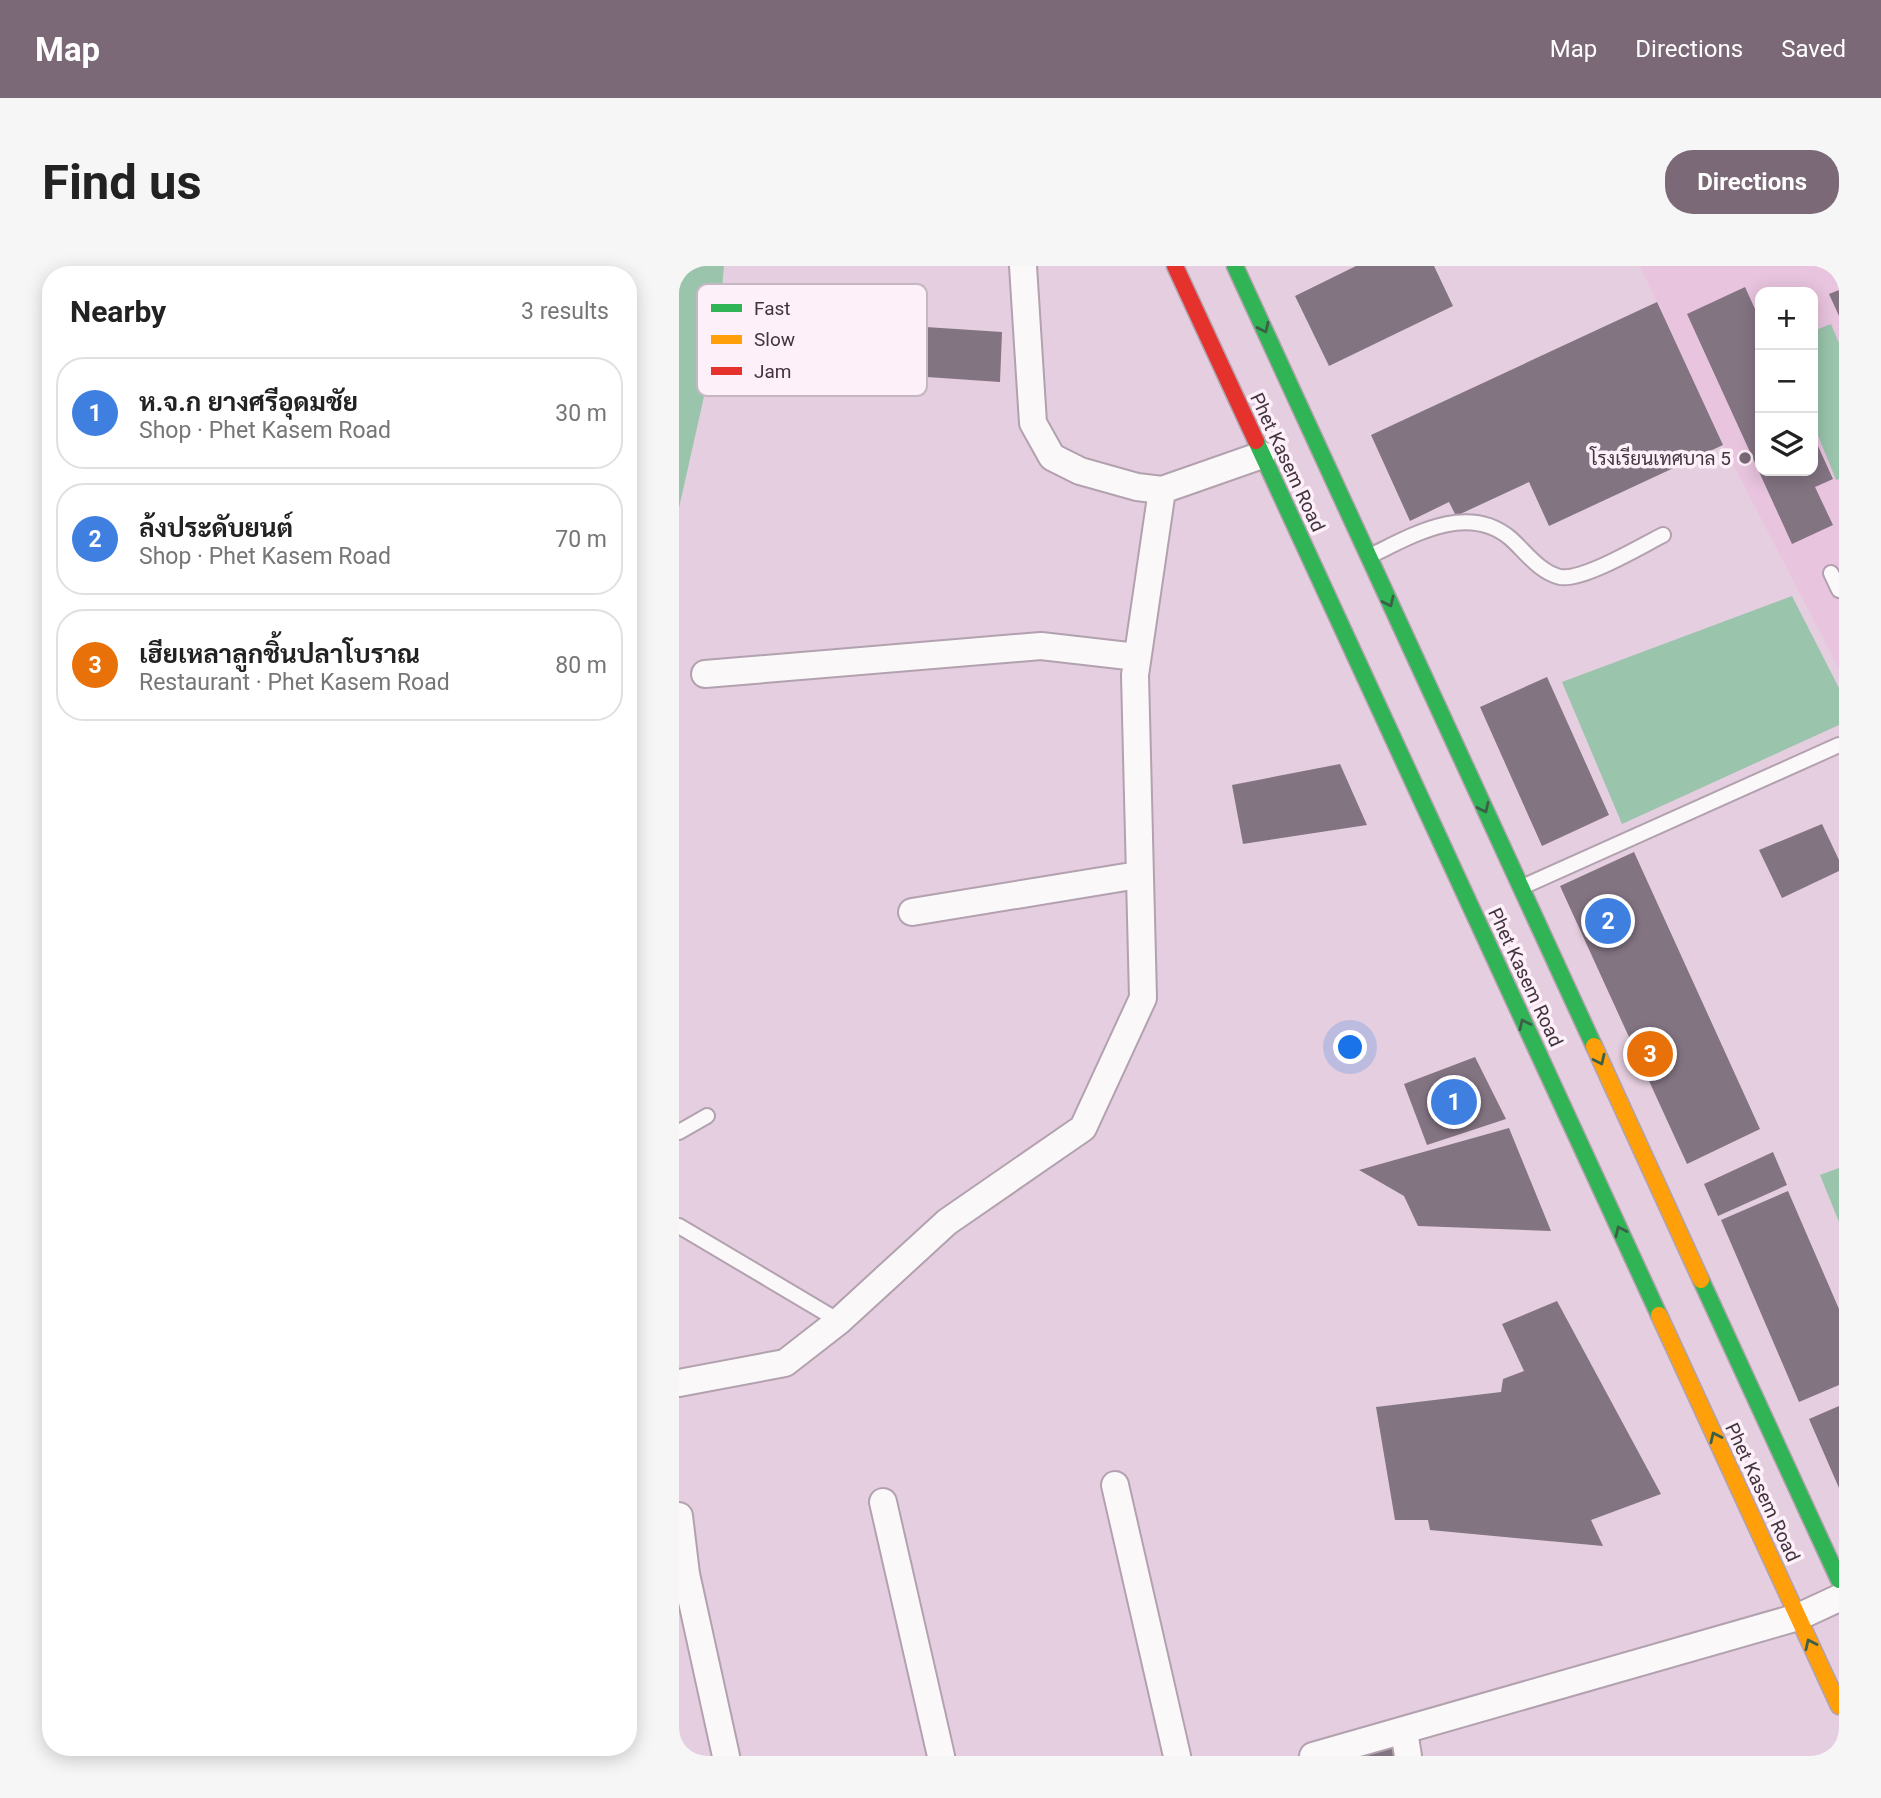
<!DOCTYPE html>
<html lang="en">
<head>
<meta charset="utf-8">
<style>
	body { margin:0; font-family:Roboto,Sarabun,sans-serif; background:#f6f6f6; color:#222 }
	.controls { position:absolute; right:21px; top:21px; display:grid; overflow:hidden; border-radius:14px; box-shadow:0 4px 18px #0003 }
	.controls button { width:63px; height:63px; display:grid; place-items:center; padding:0; border:0; border-bottom:2px solid #e0e0e0; background:#fff; color:#222; font:35px sans-serif }
	.you { position:absolute; left:672px; top:782px; width:24px; height:24px; margin:-18px; border:5px solid #fff; border-radius:50%; background:#1a73e8; box-shadow:0 0 0 10px #1a73e833 }
	.badge { display:grid; place-items:center; width:46px; height:46px; border-radius:50%; background:#7c6977; color:#fff; font-size:23px; font-weight:700 }
	.pin { position:absolute; translate:-50% -50%; border:4px solid #fff; box-shadow:0 2px 7px #0006 }
	.list { margin:0; padding:0; list-style:none }
	h2 { display:flex; justify-content:space-between; align-items:center; height:91px; margin:0; padding:0 28px; font-size:30px }
	h2 small { font-size:23px; font-weight:400; color:#767676 }
	.list li { display:grid; grid-template-columns:46px 1fr auto; gap:21px; align-items:center; box-sizing:border-box; height:112px; margin:0 14px 14px; padding:0 14px; border:2px solid #e0e0e0; border-radius:28px }
	.list b { display:block; font-size:26px; white-space:nowrap }
	.list p { margin:0; font-size:23px; white-space:nowrap; color:#767676 }
	.list em { font-size:23px; font-style:normal; color:#767676 }
	.icon { flex:none; width:38px; height:38px; fill:none; stroke:currentColor; stroke-width:2; stroke-linecap:round; stroke-linejoin:round }
	.map { position:relative; flex:none; width:1160px; height:1490px; overflow:hidden; border-radius:28px }
	header { display:flex; align-items:center; gap:42px; box-sizing:border-box; height:98px; padding:0 35px; background:#7c6977; color:#fff }
	header strong { font-size:33px }
	nav { display:flex; gap:38px; margin-inline-start:auto; font-size:24px }
	.intro { display:flex; align-items:center; justify-content:space-between; box-sizing:border-box; height:168px; padding:0 42px }
	h1 { margin:0; font-size:49px }
	.button { padding:18px 32px; border-radius:28px; background:#7c6977; color:#fff; font-size:24px; font-weight:700 }
	main { display:flex; gap:42px; padding:0 42px }
	aside { flex:1; background:#fff; border-radius:28px; box-shadow:0 4px 18px #0003 }
	.map>svg:first-child { display:block }
</style>
</head>
<body>
<header>
<strong>Map</strong>
<nav><a>Map</a><a>Directions</a><a>Saved</a></nav>
</header>
<div class="intro"><h1>Find us</h1><a class="button">Directions</a></div>
<main>
<aside>
<h2>Nearby<small>3 results</small></h2>
<ul class="list">
<li><span class="badge" style="background:#3f7fe0">1</span><div><b>ห.จ.ก ยางศรีอุดมชัย</b><p>Shop · Phet Kasem Road</p></div><em>30 m</em></li>
<li><span class="badge" style="background:#3f7fe0">2</span><div><b>ล้งประดับยนต์</b><p>Shop · Phet Kasem Road</p></div><em>70 m</em></li>
<li><span class="badge" style="background:#e8710a">3</span><div><b>เฮียเหลาลูกชิ้นปลาโบราณ</b><p>Restaurant · Phet Kasem Road</p></div><em>80 m</em></li>
</ul>
</aside>
<div class="map">
<svg width="1160" height="1490" viewBox="0 0 1160 1490">
	<rect width="100%" height="100%" fill="#e5cedf"/>
	<path fill="#e8c4de" fill-rule="evenodd" d="M 961,0 L 1160,0 L 1160,403 L 1044,179 ZM 1081,26 L 1134,26 L 1134,205 L 1081,205 Z"/>
	<path fill="#9ac4ac" d="M 0,0 L 45,0 L 39,68 L 0,242 Z
		M 1152,58 L 1160,77 L 1160,213 L 1157,214 L 1134,157 L 1134,65 Z
		M 1113,330 L 1160,422 L 1160,459 L 943,558 L 883,416 Z
		M 1160,902 L 1160,956 L 1141,909 Z"/>
	<path fill="#837482" d="M 677,0 L 755,0 L 774,40 L 650,100 L 616,30 Z
		M 1066,21 L 1081,54 L 1081,205 L 1134,205 L 1134,169 L 1154,213 L 1136,221 L 1154,259 L 1113,278 L 1008,48 Z
		M 1160,24 L 1160,50 L 1150,28 Z
		M 978,36 L 1044,179 L 870,260 L 850,216 L 777,250 L 770,236 L 731,255 L 692,169 Z
		M 62,49 L 323,66 L 321,116 L 58,98 Z
		M 868,411 L 930,549 L 863,580 L 801,441 Z
		M 661,498 L 688,559 L 564,578 L 553,519 Z
		M 1143,558 L 1160,594 L 1160,605 L 1103,632 L 1080,584 Z
		M 955,586 L 1081,863 L 1008,898 L 881,620 Z
		M 796,791 L 827,853 L 748,879 L 725,818 Z
		M 830,862 L 872,965 L 739,960 L 725,930 L 680,904 Z
		M 1094,886 L 1108,919 L 1039,950 L 1025,918 Z
		M 1109,925 L 1160,1043 L 1160,1119 L 1120,1136 L 1042,954 Z
		M 878,1035 L 982,1228 L 912,1254 L 924,1280 L 751,1264 L 749,1254 L 716,1254 L 697,1141 L 822,1126 L 824,1113 L 845,1105 L 823,1058 Z
		M 1160,1140 L 1160,1222 L 1130,1153 Z
		M 717,1479 L 719,1490 L 681,1490 Z"/>
	<g fill="none" stroke-linecap="round" stroke-linejoin="round">
		<g stroke="#b2a1ae" stroke-width="18">
			<path id="lane" d="M 691,290 C 732,270 788,236 831,272 C 846,285 860,306 881,311 C 904,315 962,280 984,269
				M 1152,307 L 1160,324
				M 843,621 L 1160,479
				M 0,866 L 28,850
				M 0,960 L 160,1055"/>
		</g>
		<g stroke="#b2a1ae" stroke-width="30">
			<path id="street" d="M 344,0 L 354,157 L 373,191 L 401,205 L 458,221 L 483,224 L 583,189
				M 26,408 L 362,380 L 458,391
				M 233,646 L 459,609
				M 0,1117 L 106,1097 L 160,1055 L 268,956 L 404,862 L 464,732 L 456,409 L 483,224
				M 436,1219 L 498,1490
				M 204,1236 L 262,1490
				M 0,1250 L 7,1308 L 47,1490
				M 725,1465 L 729,1490
				M 634,1490 L 1119,1351 L 1160,1332"/>
		</g>
		<g stroke="#b2a1ae" stroke-width="19">
			<path id="fast" d="M 556,0 L 915,780
				M 577,175 L 980,1049
				M 1022,1014 L 1160,1314"/>
		</g>
		<g stroke="#b2a1ae" stroke-width="19">
			<path id="slow" d="M 915,780 L 1022,1014
				M 980,1049 L 1160,1440"/>
		</g>
		<g stroke="#b2a1ae" stroke-width="19">
			<path id="jam" d="M 496,0 L 577,175"/>
		</g>
		<use href="#lane" stroke="#fbf8fa" stroke-width="14"/>
		<use href="#street" stroke="#fbf8fa" stroke-width="26"/>
		<use href="#fast" stroke="#30b455" stroke-width="16"/>
		<use href="#slow" stroke="#ff9f0a" stroke-width="16"/>
		<use href="#jam" stroke="#e5322d" stroke-width="16"/>
	</g>
	<defs><path id="oneway-chevron" d="M-2-3.5L2.5 0L-2 3.5" fill="none" stroke-width="1.6" stroke-linecap="round" stroke-linejoin="round" transform="scale(1.75)"/></defs>
	<g stroke="#3c6047">
		<use href="#oneway-chevron" transform="translate(585 62) rotate(65)"/>
		<use href="#oneway-chevron" transform="translate(710 336) rotate(65)"/>
		<use href="#oneway-chevron" transform="translate(805 542) rotate(65)"/>
		<use href="#oneway-chevron" transform="translate(845 758) rotate(-115)"/>
		<use href="#oneway-chevron" transform="translate(921 794) rotate(65)"/>
		<use href="#oneway-chevron" transform="translate(941 965) rotate(-115)"/>
		<use href="#oneway-chevron" transform="translate(1036 1171) rotate(-115)"/>
		<use href="#oneway-chevron" transform="translate(1131 1378) rotate(-115)"/>
	</g>
	<circle fill="#7c6977" stroke="#fdf0f9" stroke-width="2.5" cx="1066" cy="192" r="7"/>
	<g text-anchor="middle" stroke-width="7" stroke-linejoin="round" paint-order="stroke">
		<g font-size="19" fill="#43333f" stroke="#fdf0f9" text-anchor="end">
			<text x="1052" y="199">โรงเรียนเทศบาล 5</text>
		</g>
		<g font-size="19" fill="#43333f" stroke="#fdf0f9">
			<text transform="translate(609 196) rotate(65)" y="7">Phet Kasem Road</text>
			<text transform="translate(847 711) rotate(65)" y="7">Phet Kasem Road</text>
			<text transform="translate(1084 1226) rotate(65)" y="7">Phet Kasem Road</text>
		</g>
	</g>
	<rect x="18" y="18" width="230" height="112" rx="10" fill="#fdf0f9" stroke="#c5b7c1" stroke-width="2"/>
	<rect x="32" y="38" width="31" height="8" fill="#30b455"/>
	<rect x="32" y="69" width="31" height="9" fill="#ff9f0a"/>
	<rect x="32" y="101" width="31" height="8" fill="#e5322d"/>
	<g font-size="19" fill="#43333f">
		<text x="75" y="49">Fast</text>
		<text x="75" y="80">Slow</text>
		<text x="75" y="112">Jam</text>
	</g>
</svg>
<div class="controls">
<button>+</button>
<button>−</button>
<button><svg class="icon" aria-label="layers" viewBox="0 0 24 24"><path d="M12 4l9 5-9 5-9-5zM3 14l9 5 9-5"/></svg></button>
</div>
<div class="you"></div>
<div class="pin badge" style="left:775px;top:836px;background:#3f7fe0">1</div>
<div class="pin badge" style="left:929px;top:655px;background:#3f7fe0">2</div>
<div class="pin badge" style="left:971px;top:788px;background:#e8710a">3</div>
</div>
</main>
</body>
</html>
